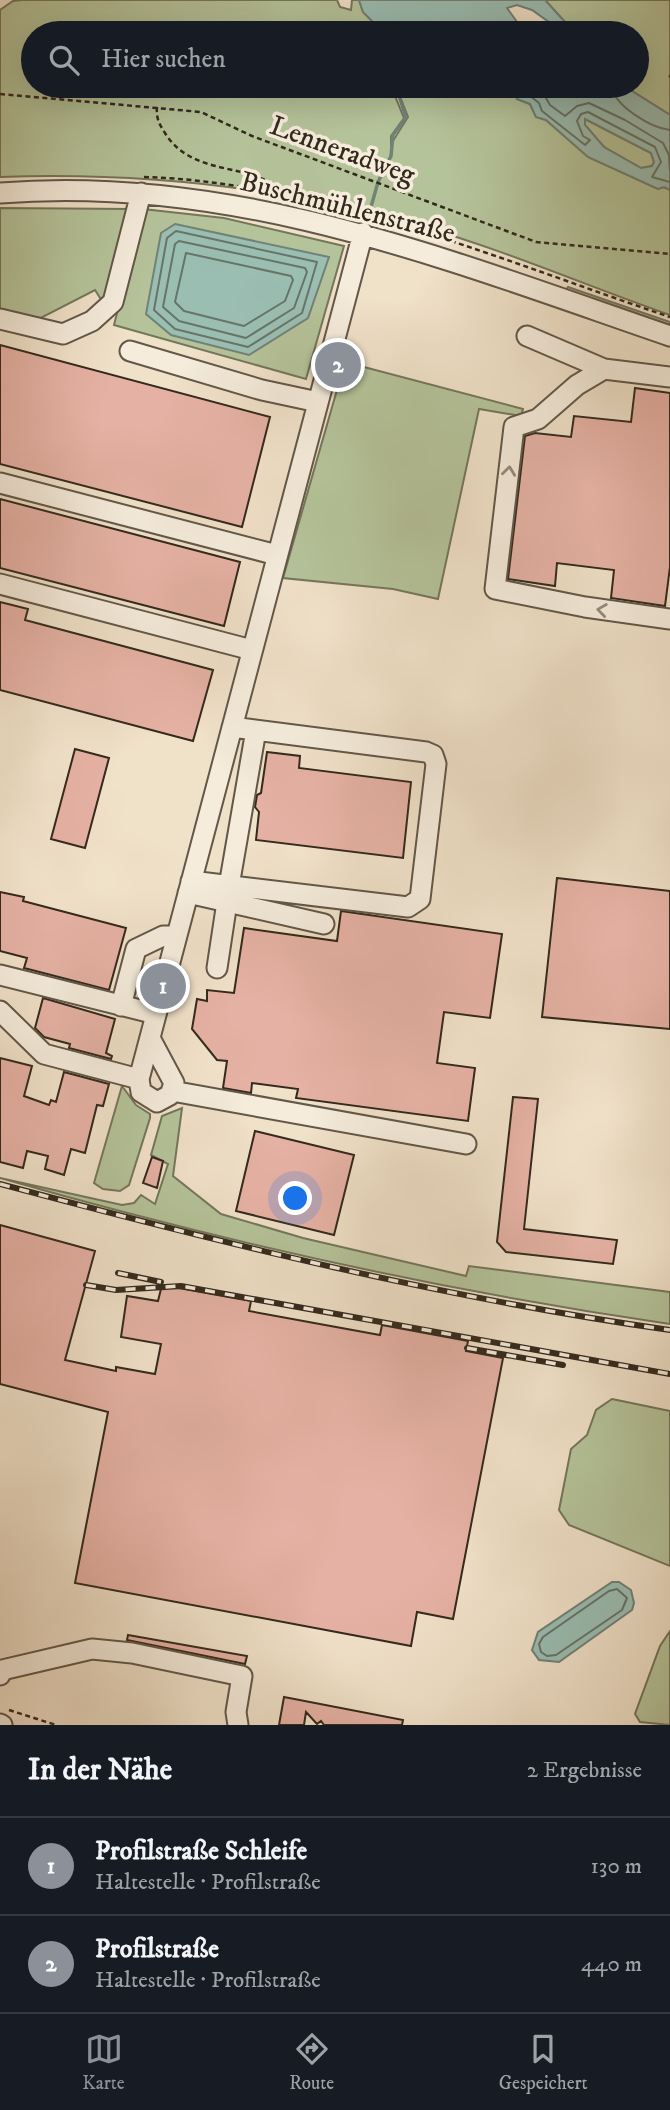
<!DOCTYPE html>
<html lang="de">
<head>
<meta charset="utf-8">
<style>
	body { margin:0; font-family:"IM FELL DW Pica",serif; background:#20242c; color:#f1f3f6 }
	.you { position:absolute; left:296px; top:1199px; width:24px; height:24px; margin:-18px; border:5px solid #fff; border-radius:50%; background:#1a73e8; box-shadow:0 0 0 10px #1a73e833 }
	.badge { display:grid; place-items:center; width:46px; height:46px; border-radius:50%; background:#8c9099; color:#fff; font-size:23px; font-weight:700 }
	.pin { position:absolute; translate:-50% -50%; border:4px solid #fff; box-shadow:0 2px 7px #0006 }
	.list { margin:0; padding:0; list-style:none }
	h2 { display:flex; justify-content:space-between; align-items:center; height:91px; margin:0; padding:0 28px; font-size:30px }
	h2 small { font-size:23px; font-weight:400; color:#9ea1a6 }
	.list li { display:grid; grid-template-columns:46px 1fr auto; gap:21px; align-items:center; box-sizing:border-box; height:98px; padding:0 28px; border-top:2px solid #363941 }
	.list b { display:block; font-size:26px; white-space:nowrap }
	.list p { margin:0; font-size:23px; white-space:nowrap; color:#9ea1a6 }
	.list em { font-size:23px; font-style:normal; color:#9ea1a6 }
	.icon { flex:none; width:38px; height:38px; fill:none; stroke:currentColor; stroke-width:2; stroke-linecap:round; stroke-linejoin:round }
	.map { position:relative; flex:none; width:670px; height:1725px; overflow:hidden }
	.search { position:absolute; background:#171b24; box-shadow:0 7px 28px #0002; left:21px; right:21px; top:21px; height:77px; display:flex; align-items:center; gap:18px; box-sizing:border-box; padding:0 24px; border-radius:38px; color:#9ea1a6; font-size:26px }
	.sheet { height:287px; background:#171b24 }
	nav { display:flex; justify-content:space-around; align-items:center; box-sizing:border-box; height:98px; border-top:2px solid #363941; background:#171b24; font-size:19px; color:#9ea1a6 }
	nav a { display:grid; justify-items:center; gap:4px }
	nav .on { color:#8c9099 }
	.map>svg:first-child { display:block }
</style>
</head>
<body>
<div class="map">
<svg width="670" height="1725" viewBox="0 0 670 1725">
	<rect width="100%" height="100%" fill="#f0e1c9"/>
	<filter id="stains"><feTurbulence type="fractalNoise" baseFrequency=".00286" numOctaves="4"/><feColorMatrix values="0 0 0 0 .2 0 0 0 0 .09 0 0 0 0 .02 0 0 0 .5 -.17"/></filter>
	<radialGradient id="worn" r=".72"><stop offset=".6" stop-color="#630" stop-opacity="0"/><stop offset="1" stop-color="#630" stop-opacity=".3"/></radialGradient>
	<path fill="#b5c39a" stroke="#74765c" stroke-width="2" d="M 22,0 L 337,0 L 340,7 L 351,10 L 352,0 L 359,0 L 363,12 L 384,33 L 33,33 L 33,86 L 397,86 L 395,96 L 404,118 L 391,136 L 391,144 L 408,117 L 399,94 L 404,86 L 522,86 L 526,88 L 517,99 L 530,104 L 536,117 L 546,120 L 588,157 L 658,189 L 664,187 L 670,190 L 670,315 C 587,286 505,250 420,226 C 282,187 143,172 0,177 L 0,10 L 13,1 Z
		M 545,0 L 670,0 L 670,115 L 624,86 L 637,86 L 637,33 L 575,33 Z
		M 585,119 L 651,153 L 654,162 L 652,166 L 641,168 L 604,147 L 585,125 Z
		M 0,208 L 132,209 L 108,296 L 102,301 L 95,290 L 31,323 L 0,314 Z
		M 143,209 L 224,218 L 344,246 L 306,379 L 114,325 Z
		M 568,287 L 670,322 L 670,328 L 566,290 Z
		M 345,362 L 523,409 L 521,416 L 479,409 L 438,599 L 393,589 L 283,578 Z
		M 122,1086 L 136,1105 L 150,1114 L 150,1118 L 129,1185 L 120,1191 L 103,1189 L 94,1183 Z
		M 182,1108 L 173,1176 L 221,1214 L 303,1238 L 466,1276 L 469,1266 L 670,1292 L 670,1324 C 444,1291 219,1241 0,1178 L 122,1205 L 134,1203 L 141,1195 L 155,1204 L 168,1164 L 151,1155 L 162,1116 Z
		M 612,1399 L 670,1411 L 670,1566 L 569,1525 L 559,1510 L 571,1449 L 587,1435 L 596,1410 Z
		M 670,1631 L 670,1725 L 640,1722 L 635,1714 L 660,1646 Z"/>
	<path fill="#9bbeb3" stroke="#718277" stroke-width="2" fill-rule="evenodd" d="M 359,0 L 545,0 L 575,33 L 555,33 L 560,30 L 532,10 L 517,5 L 507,8 L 525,33 L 384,33 L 363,12 Z
		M 522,86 L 624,86 L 670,115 L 670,190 L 664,187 L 658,189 L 588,157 L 546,120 L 536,117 L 530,104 L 517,99 L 519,90 L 525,88 ZM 585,119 L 651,153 L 654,162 L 652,166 L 641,168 L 604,147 L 585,125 Z
		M 175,224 L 329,257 L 308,318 L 249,355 L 171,335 L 146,314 L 161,233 Z
		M 612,1582 L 619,1582 L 631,1590 L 634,1603 L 632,1610 L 559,1662 L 539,1660 L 532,1650 L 538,1632 Z"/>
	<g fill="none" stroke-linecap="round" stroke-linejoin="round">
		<path stroke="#677468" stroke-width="2" d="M 530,86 L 529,95 L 539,103 L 542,111 L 585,145 L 590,140 L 583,136 L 577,121 L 581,114 L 588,112 L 655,147 L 661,162 L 652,177 L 670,182
			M 539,86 L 550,105 L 565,116 L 577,106 L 589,103 L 625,120 L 663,143 L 669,155 L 670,172
			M 612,86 C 613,105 651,128 670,130
			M 176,231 L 317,262 L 302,313 L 248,347 L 175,329 L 154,310 L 167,238 Z
			M 179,241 L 305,268 L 307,272 L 294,308 L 246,338 L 179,321 L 163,307 L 175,244 Z
			M 186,253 L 291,276 L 293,280 L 285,301 L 244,326 L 184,311 L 175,302 Z
			M 617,1589 L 627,1598 L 622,1610 L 556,1655 L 547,1656 L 541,1652 L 539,1644 L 543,1637 L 609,1591 Z"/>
		<path stroke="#718277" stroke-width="3.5" d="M 371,207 L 378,182 L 391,156 L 393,135 L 406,117 L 398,93 L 400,86"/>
	</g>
	<path fill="#e5b1a4" stroke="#33291d" stroke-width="2" d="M 0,345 L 270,417 L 242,527 L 0,464 Z
		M 635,388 L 670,393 L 670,567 L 665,606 L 611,598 L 614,570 L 557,563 L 555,586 L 508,579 L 525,436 L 535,433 L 571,437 L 574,416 L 631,422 Z
		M 0,499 L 240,562 L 224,626 L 0,568 Z
		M 0,602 L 28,609 L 25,620 L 213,670 L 193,741 L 0,690 Z
		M 75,749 L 109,758 L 85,848 L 51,839 Z
		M 267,752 L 300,756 L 299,768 L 411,782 L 403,858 L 256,840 L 259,812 L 255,807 L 257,795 L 261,793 Z
		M 557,878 L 670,891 L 670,1029 L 542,1017 Z
		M 0,892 L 24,897 L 23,901 L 126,928 L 109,990 L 24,968 L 27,958 L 0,951 Z
		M 341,911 L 502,934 L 490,1018 L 444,1012 L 437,1063 L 475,1068 L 468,1121 L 296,1098 L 298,1089 L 252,1083 L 251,1093 L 223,1088 L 227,1061 L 217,1060 L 192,1029 L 197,999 L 207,1001 L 207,990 L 234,993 L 244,928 L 337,941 Z
		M 43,998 L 115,1019 L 106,1053 L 112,1056 L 111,1059 L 69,1048 L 70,1044 L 44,1037 L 35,1028 Z
		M 0,1058 L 32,1066 L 24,1096 L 49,1105 L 51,1100 L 56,1102 L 64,1072 L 109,1084 L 103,1106 L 97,1105 L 85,1153 L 71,1149 L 64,1175 L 45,1169 L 48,1156 L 27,1151 L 23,1168 L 0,1162 Z
		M 513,1097 L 538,1099 L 524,1229 L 617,1240 L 613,1264 L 506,1252 L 497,1242 Z
		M 255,1131 L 354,1155 L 334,1235 L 236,1211 Z
		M 152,1157 L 163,1161 L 157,1188 L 143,1183 Z
		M 0,1225 L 95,1251 L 65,1360 L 116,1371 L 116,1367 L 155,1374 L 161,1344 L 121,1337 L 127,1296 L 158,1301 L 162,1285 L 251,1301 L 249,1311 L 380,1335 L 382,1325 L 468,1341 L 466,1351 L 503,1358 L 453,1619 L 417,1612 L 411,1646 L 75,1583 L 108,1412 L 0,1384 Z
		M 128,1635 L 247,1656 L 245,1664 L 127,1640 Z
		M 284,1697 L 403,1720 L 402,1725 L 324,1725 L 321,1721 L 317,1724 L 306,1712 L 304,1725 L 279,1725 Z"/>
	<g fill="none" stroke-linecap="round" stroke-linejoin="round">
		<g stroke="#625748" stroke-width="23">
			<path id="minor" d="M 0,193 C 236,174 451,261 670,336
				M 0,319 L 63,334 L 92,321 L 113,302 L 141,193
				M 527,336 L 604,369 L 670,377
				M 130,351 L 262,390 L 318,402
				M 604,369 L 577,385 L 538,419 L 514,427 L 495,589 L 585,607 L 670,619
				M 0,483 L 277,555
				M 0,584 L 252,650
				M 191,881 L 408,907 L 420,899 L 436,764 L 433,755 L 426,752 L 232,727
				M 229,886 L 256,730
				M 188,893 L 324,924
				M 217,968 L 227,902
				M 0,975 L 156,1014
				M 121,1006 L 136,949 L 163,936 L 176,936
				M 0,1011 L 44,1054 L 139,1079
				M 151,1040 L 174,1083 L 170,1095 L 157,1102 L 141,1092 L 139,1079 L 363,233
				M 172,1091 L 466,1144
				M 0,1675 L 2,1670 L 92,1649 L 132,1653 L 242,1676 L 236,1712 L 238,1725
				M 0,1724 L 2,1725"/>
		</g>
		<path stroke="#33291d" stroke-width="2.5" stroke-dasharray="5 3.5" stroke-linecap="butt" d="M 669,77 L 670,76
			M 0,94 L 201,112 L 252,136 L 536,242 L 670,254
			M 157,107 C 156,118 159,124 165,133 C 194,180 258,160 284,195
			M 144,177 C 319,182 506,262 670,317
			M 9,1710 L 56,1725"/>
		<use href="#minor" stroke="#f5ecdc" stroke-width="19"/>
		<g stroke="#33291d" stroke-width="6">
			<path id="rail" d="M 0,1184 C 221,1243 443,1298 670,1330
				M 118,1273 L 161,1282
				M 86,1285 L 116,1290 L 181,1286 L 670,1374
				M 467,1348 L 563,1365"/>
		</g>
		<use href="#rail" stroke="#f5ecdc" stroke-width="3.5" stroke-dasharray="10" stroke-linecap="butt"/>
	</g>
	<defs><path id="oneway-chevron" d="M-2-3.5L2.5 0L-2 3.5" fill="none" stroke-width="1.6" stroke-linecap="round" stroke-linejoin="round" transform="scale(1.75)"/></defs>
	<g stroke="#948a7c">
		<use href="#oneway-chevron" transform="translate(509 471) rotate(-83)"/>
		<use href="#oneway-chevron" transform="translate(602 610) rotate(-172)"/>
	</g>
	<g text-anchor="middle" stroke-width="7" stroke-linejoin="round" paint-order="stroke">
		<g font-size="28" fill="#33291d" stroke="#f5ecdc">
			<text transform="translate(343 149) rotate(20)" y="10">Lenneradweg</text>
			<text transform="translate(348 206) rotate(14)" y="10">Buschmühlenstraße</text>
		</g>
	</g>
	<rect width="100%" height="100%" filter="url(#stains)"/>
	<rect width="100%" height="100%" fill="url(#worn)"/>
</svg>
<div class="you"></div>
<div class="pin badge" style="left:163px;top:986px">1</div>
<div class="pin badge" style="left:338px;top:365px">2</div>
<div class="search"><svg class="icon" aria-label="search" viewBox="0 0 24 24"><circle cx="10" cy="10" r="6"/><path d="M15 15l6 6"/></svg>Hier suchen</div>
</div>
<section class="sheet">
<h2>In der Nähe<small>2 Ergebnisse</small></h2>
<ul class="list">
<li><span class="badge">1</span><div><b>Profilstraße Schleife</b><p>Haltestelle · Profilstraße</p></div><em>130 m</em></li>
<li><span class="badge">2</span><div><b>Profilstraße</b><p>Haltestelle · Profilstraße</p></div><em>440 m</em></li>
</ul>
</section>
<nav>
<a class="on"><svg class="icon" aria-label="map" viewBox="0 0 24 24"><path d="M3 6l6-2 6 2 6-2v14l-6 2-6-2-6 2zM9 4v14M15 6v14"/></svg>Karte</a>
<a><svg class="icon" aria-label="directions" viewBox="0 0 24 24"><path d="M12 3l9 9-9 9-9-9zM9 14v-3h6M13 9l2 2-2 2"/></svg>Route</a>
<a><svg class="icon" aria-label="saved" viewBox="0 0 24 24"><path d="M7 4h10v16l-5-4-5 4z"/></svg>Gespeichert</a>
</nav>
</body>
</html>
